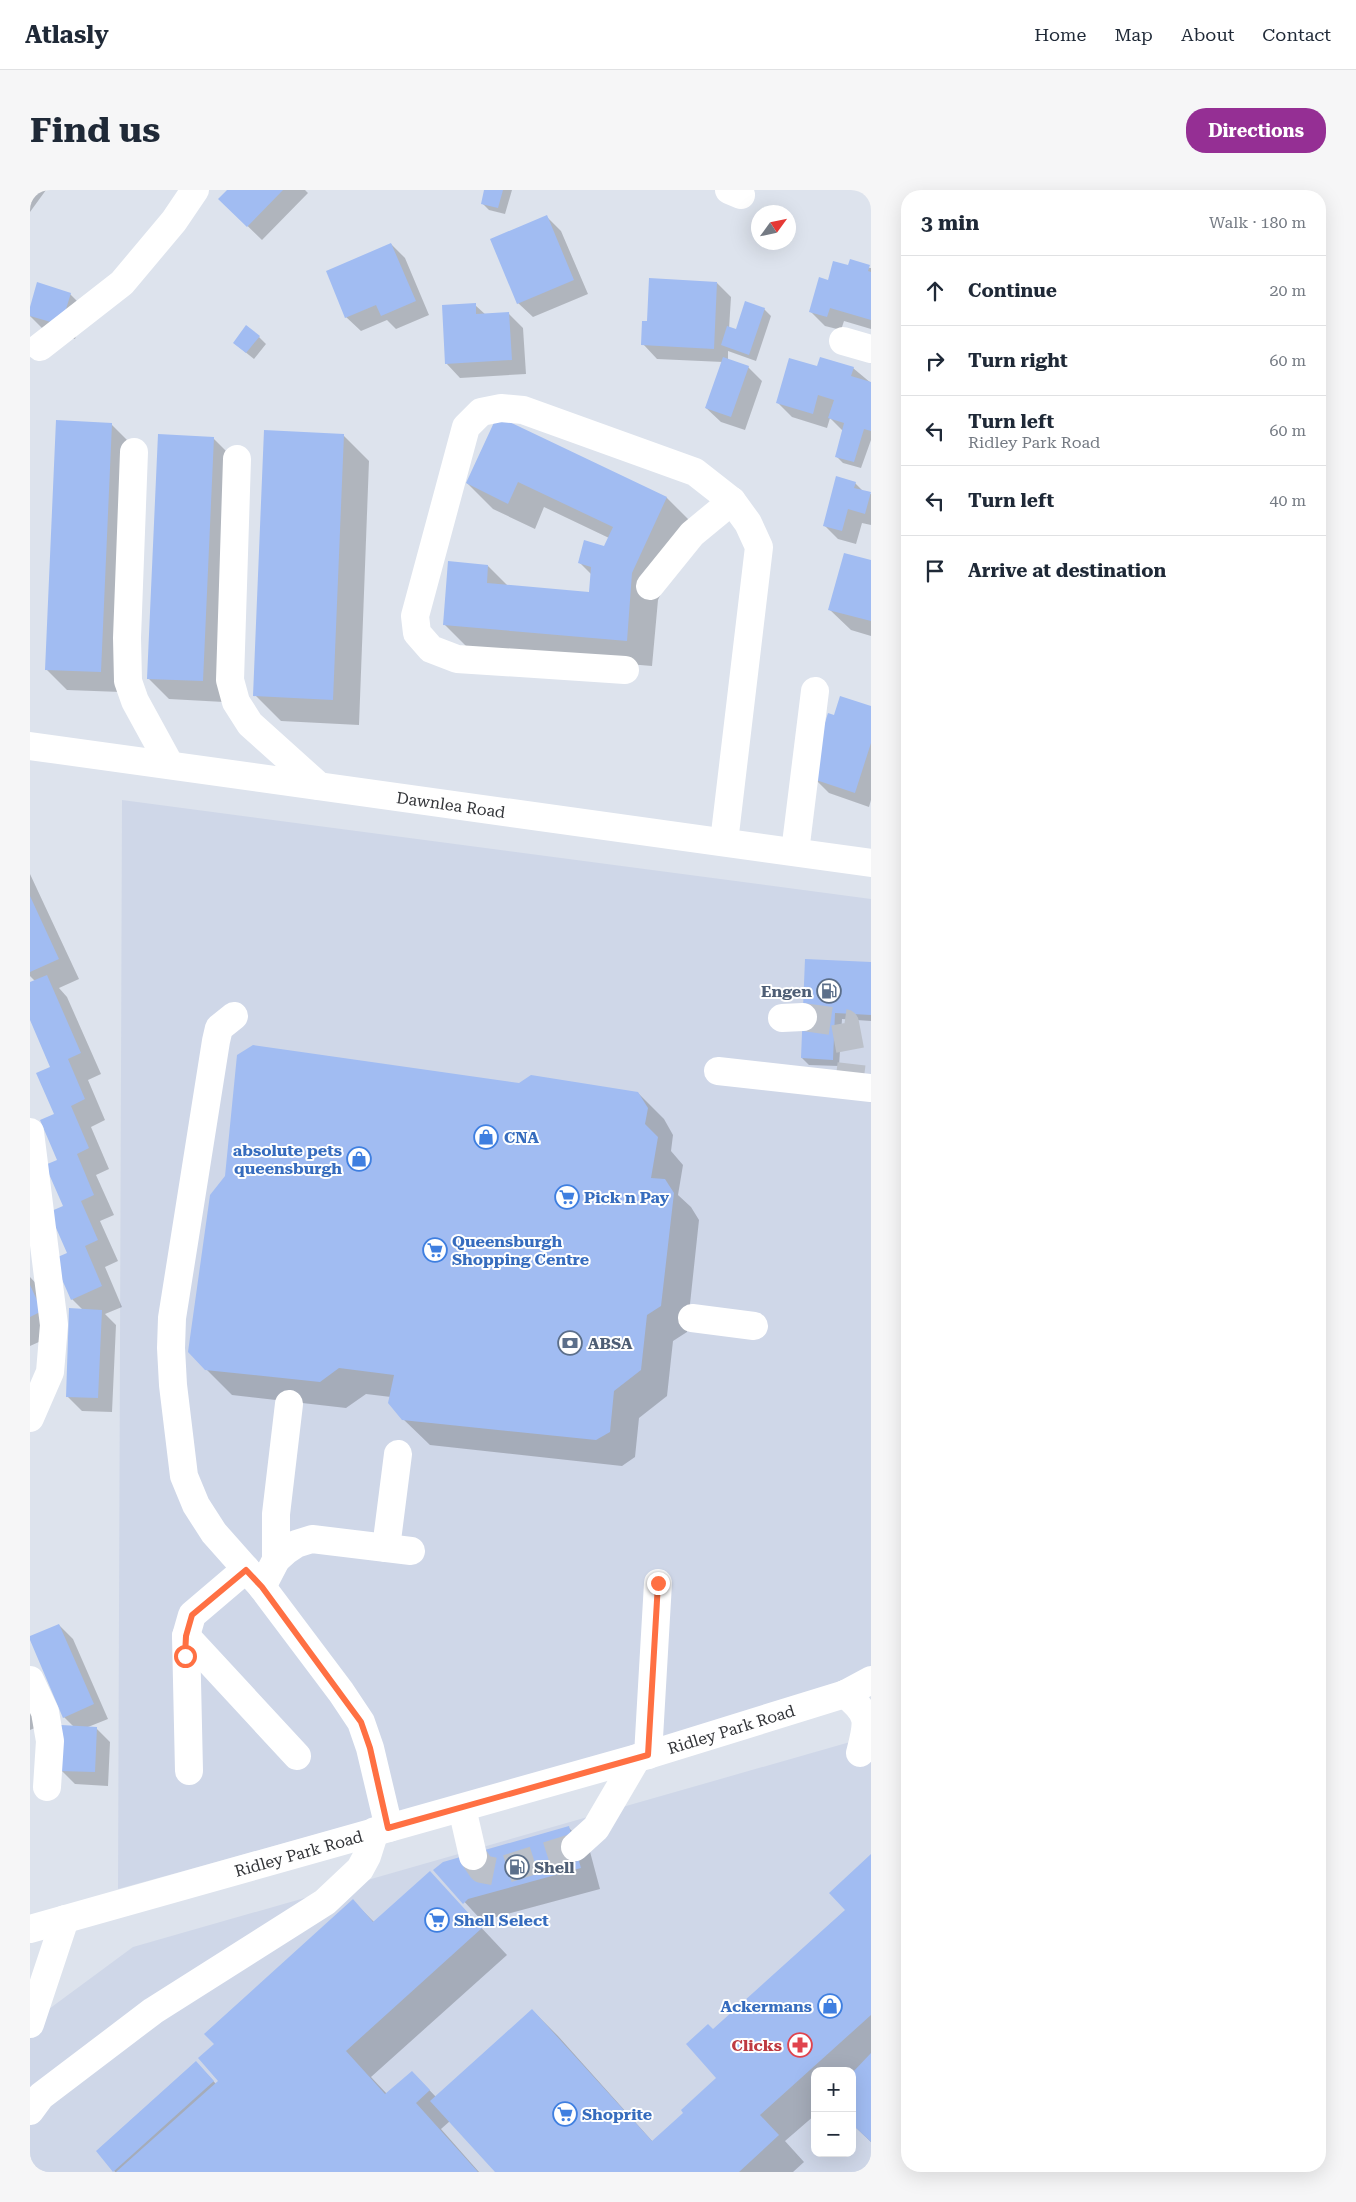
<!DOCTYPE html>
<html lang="en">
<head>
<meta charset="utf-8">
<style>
	body { margin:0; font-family:"Roboto Serif",serif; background:#f6f6f7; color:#1f2937 }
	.controls { position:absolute; right:15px; bottom:15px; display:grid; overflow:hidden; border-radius:10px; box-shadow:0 5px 20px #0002 }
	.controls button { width:45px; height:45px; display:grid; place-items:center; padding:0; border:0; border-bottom:1px solid #e0e1e3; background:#fff; color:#1f2937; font:25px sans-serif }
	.compass { position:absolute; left:721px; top:15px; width:45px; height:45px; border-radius:50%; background:#fff; box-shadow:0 5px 20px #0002; rotate:57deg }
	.stop { position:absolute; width:15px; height:15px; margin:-11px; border:4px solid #ff7043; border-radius:50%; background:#fff }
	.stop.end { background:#ff7043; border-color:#fff; box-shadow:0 1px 5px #0008 }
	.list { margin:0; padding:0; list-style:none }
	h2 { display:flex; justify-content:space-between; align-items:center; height:65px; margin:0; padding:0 20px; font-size:21px }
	h2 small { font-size:16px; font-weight:400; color:#747a83 }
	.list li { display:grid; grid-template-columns:32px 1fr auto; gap:15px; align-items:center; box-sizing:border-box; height:70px; padding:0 20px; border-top:1px solid #e0e1e3 }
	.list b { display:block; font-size:19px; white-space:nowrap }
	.list p { margin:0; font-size:16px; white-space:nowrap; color:#747a83 }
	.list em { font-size:16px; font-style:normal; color:#747a83 }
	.icon { flex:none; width:28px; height:28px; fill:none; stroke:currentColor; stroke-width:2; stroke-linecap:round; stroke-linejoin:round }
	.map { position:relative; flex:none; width:841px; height:1982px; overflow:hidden; border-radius:20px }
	header { display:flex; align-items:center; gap:30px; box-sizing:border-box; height:70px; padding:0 25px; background:#fff; border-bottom:1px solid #e0e1e3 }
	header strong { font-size:24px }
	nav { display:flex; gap:28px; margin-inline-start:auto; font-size:18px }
	.intro { display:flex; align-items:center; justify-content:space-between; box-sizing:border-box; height:120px; padding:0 30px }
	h1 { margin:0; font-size:35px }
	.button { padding:12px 22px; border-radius:20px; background:#952f94; color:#fff; font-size:18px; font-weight:700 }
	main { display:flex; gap:30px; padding:0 30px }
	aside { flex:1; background:#fff; border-radius:20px; box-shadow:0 5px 20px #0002 }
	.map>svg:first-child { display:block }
</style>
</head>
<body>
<header>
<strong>Atlasly</strong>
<nav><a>Home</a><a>Map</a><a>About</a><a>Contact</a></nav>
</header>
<div class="intro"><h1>Find us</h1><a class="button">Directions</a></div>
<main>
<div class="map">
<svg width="841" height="1982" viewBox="0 0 841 1982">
	<rect width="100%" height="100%" fill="#dde3ed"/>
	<path fill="#cfd7e8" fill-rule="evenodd" d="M 92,610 L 841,709 L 841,1491 L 88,1699 Z
		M 841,1546 L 841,1982 L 0,1982 L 0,1833 L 103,1757 ZM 785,1881 L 822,1881 L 822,1963 L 785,1963 Z"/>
	<path fill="#0003" d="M 0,0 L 16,0 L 0,22 Z
		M 199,0 L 275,0 L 278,3 L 232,50 L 190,9 Z
		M 456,0 L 482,0 L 475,24 L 459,20 L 452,13 Z
		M 517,27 L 531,41 L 558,104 L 503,127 L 488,113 Z
		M 361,54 L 375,68 L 399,125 L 366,139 L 357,130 L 331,141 L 316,127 Z
		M 819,76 L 841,78 L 841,139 L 814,131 L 811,140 L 795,136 L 780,121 L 799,92 Z
		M 687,93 L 701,107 L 699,139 L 707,141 L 734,119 L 741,126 L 726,171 L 698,161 L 698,170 L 718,177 L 732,191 L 715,240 L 691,232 L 676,218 L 693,172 L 627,169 L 613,154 L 618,132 Z
		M 40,104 L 54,118 L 45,149 L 13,139 L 0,126 L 0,121 Z
		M 445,115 L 456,125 L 479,124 L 493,138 L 496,184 L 430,188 L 416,173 Z
		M 229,147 L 236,154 L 224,169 L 204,153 Z
		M 788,178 L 823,178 L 841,193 L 841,250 L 831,278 L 813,273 L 806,266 L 813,241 L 800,228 L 797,238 L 762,227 L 748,213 Z
		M 468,228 L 637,308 L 663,334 L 628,410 L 622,476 L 441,461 L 415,435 L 458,376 L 478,396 L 560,404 L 562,385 L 550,373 L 575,357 L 579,348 L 514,317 L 505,339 L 463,319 L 437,293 Z
		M 81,234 L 102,255 L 91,502 L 37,500 L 16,479 Z
		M 313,245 L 339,271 L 329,535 L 251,531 L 225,505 Z
		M 183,248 L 204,269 L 194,512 L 139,509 L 118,488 Z
		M 825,293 L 834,302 L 841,304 L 841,335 L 832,333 L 826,354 L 808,349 L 794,335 Z
		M 841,371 L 841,446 L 821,440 L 800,420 Z
		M 841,517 L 841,610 L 839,617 L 799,603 L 785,589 L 805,527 Z
		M 0,684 L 49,789 L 29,798 L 37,807 L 71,884 L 58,890 L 75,930 L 61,937 L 79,979 L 66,985 L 84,1025 L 70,1031 L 88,1071 L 75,1077 L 92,1117 L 75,1124 L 86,1135 L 82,1222 L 52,1221 L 37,1206 L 53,1120 L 42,1109 L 21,877 L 0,827 L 0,793 L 5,791 L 0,786 Z
		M 841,774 L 841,831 L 812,829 L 809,876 L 779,875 L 772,868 Z
		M 489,895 L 608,903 L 634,929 L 643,945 L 641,961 L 653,975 L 648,1005 L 661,1017 L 669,1030 L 657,1142 L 643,1151 L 637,1206 L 609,1228 L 605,1267 L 592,1276 L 400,1255 L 373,1229 L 361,1207 L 336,1204 L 316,1218 L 202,1205 L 176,1179 Z
		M 0,1087 L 13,1101 L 31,1142 L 0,1156 Z
		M 29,1435 L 43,1449 L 78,1529 L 58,1537 L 66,1538 L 80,1552 L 78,1596 L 45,1594 L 31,1580 L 44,1537 L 34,1527 Z
		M 0,1503 L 14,1534 L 0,1540 Z
		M 539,1638 L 559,1658 L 570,1699 L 459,1729 L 454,1733 L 405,1680 Z
		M 841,1666 L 841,1952 L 822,1934 L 822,1881 L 785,1881 L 785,1925 L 755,1951 L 774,1972 L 763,1982 L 466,1982 L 420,1931 L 411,1939 L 449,1982 L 85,1982 L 67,1961 L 166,1872 L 186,1894 L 189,1891 L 185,1854 L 323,1711 L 344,1732 L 400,1683 L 477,1765 L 341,1887 L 357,1904 L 382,1882 L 406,1907 L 502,1820 L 528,1846 L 623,1952 L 655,1923 L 688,1888 L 683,1841 L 816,1720 Z"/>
	<path fill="#a1bcf2" d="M 197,0 L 253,0 L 217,37 L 188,9 Z
		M 454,0 L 473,0 L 468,18 L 451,14 Z
		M 517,25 L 544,90 L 487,114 L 460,49 Z
		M 361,53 L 386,111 L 351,126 L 346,115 L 315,128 L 296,81 Z
		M 820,69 L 840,75 L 838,81 L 841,82 L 841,130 L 800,118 L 797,127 L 779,122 L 789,87 L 798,90 L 803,71 L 818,75 Z
		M 619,88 L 687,92 L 684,159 L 611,155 L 612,131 L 617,131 Z
		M 7,92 L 41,103 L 31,135 L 0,126 L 0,117 Z
		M 715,111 L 735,118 L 719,165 L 691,155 L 697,136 L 706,139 Z
		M 446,113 L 446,124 L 479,122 L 482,170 L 415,174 L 412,115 Z
		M 216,135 L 230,146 L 216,163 L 203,153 Z
		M 693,167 L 719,176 L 701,227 L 675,218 Z
		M 790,167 L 824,177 L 821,186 L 841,192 L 841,241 L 834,239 L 824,272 L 805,267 L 814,233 L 798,228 L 804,210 L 788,205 L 783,224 L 746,213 L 759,168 L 787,176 Z
		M 467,226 L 637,307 L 602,383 L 597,451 L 413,435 L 418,371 L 458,375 L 457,393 L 559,402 L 561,377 L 548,373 L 554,350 L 574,356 L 583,337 L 488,292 L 478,314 L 436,293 Z
		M 26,230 L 82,233 L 71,482 L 15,480 Z
		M 234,240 L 314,244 L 303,510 L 223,506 Z
		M 128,244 L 184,247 L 173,491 L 117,489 Z
		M 806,286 L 826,292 L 824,298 L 841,302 L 835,324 L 818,319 L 812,341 L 793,336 Z
		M 814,363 L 841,370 L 841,431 L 798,420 Z
		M 810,506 L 841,516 L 841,553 L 825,603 L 783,589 L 784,567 L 798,523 L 804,525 Z
		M 0,706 L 29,769 L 0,782 Z
		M 775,769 L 841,772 L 841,825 L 805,823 L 803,870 L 771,868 Z
		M 17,785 L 51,863 L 38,869 L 55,909 L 41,916 L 59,958 L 47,964 L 64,1005 L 51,1011 L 68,1050 L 55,1056 L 72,1096 L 41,1110 L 23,1069 L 37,1063 L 19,1022 L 33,1016 L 15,975 L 27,970 L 10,930 L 24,924 L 6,883 L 20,877 L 0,830 L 0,792 Z
		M 223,855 L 489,893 L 501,885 L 608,902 L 618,918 L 615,934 L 628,947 L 621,988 L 635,989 L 644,1003 L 631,1116 L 617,1125 L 611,1180 L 584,1201 L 580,1242 L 566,1250 L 372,1230 L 358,1213 L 364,1185 L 309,1178 L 290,1192 L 175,1180 L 158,1162 L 180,1005 L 195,986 L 207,865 Z
		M 0,1095 L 12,1121 L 0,1127 Z
		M 39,1118 L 72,1120 L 68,1208 L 36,1207 Z
		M 29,1434 L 64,1514 L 33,1528 L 0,1450 L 0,1446 Z
		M 31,1535 L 67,1537 L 65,1582 L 29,1581 Z
		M 539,1636 L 551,1678 L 438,1709 L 433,1714 L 403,1680 L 413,1672 Z
		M 841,1664 L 841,1825 L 730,1925 L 749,1945 L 709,1982 L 465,1982 L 400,1911 L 502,1819 L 622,1951 L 653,1923 L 651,1920 L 686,1888 L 656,1854 L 678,1834 L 683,1839 L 815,1720 L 799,1703 Z
		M 400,1681 L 452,1738 L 316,1861 L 355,1904 L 382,1881 L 400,1900 L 386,1913 L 448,1982 L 86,1982 L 188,1891 L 168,1868 L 184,1854 L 174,1844 L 323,1709 L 343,1732 Z
		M 841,1863 L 841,1952 L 822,1934 L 822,1883 Z
		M 166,1871 L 184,1891 L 83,1982 L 66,1961 Z"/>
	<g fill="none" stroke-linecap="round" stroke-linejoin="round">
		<path stroke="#bbc0c9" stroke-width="28" stroke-dasharray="28 14" stroke-linecap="butt" d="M 773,827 L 815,833 L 822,870 L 819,895
			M 443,1666 L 452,1679 L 467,1682 L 545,1657"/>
		<g stroke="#fff" stroke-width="28">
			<path d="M 699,0 L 711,5"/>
			<path d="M 813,151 L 841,159"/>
			<path d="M 10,157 L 92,93 L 144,31 L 165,0"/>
			<path d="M 104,262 L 97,448 L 98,491 L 105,511 L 140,575"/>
			<path d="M 207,269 L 200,490 L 206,512 L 220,534 L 289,596"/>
			<path d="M 620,396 L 662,344 L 702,311"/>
			<path d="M 595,480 L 427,469 L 401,459 L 387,443 L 385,426 L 436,237 L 451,222 L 471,218 L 493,220 L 665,282 L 702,311 L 718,333 L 729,357 L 694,652"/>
			<path id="s1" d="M 0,556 L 841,673"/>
			<path d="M 765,662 L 785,501"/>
			<path d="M 204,826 L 189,838 L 186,851 L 142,1128 L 141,1158 L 143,1195 L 154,1286 L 166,1315 L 184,1343 L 232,1397 L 311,1502 L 331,1532 L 340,1558 L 359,1638"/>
			<path d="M 752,828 L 773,827"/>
			<path d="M 688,881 L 841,898"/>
			<path d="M 0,942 L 24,1135 L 20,1182 L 0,1228"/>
			<path d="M 662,1128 L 724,1136"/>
			<path d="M 356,1358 L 368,1264"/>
			<path d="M 246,1370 L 246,1324 L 259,1214"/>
			<path d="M 232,1397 L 246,1370 L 257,1360 L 266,1354 L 282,1349 L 381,1361"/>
			<path d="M 156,1446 L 267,1566"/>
			<path d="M 0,1490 L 15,1522 L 20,1551 L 17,1597"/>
			<path d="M 815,1504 C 841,1525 838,1532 830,1563"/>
			<path d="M 618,1565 L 628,1393"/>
			<path d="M 159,1581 L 156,1446 L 162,1425 L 216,1379"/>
			<path d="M 432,1618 L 443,1666"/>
			<path d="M 545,1657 L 566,1638 L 607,1568"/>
			<path id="s2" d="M 0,1739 L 618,1565 L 815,1504 L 841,1490"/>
			<path d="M 0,1834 L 35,1729"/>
			<path d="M 0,1921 L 11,1906 L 123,1821 L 295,1712 L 330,1679 L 337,1666 L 345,1641"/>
		</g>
	</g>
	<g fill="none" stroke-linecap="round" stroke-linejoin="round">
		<path stroke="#ff7043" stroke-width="6" d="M 155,1466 L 156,1446 L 162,1425 L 216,1380 L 232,1397 L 331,1532 L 340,1558 L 358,1638 L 618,1565 L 628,1393"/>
	</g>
	<defs>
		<g id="fuel-ring" transform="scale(1.25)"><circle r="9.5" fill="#fff" stroke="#5c6f8a" stroke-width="1.5"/><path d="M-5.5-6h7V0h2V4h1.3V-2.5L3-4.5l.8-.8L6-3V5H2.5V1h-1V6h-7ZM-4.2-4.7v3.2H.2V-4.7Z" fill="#5c6f8a"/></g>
		<g id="shop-ring" transform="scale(1.25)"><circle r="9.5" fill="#fff" stroke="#3f7fe0" stroke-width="1.5"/><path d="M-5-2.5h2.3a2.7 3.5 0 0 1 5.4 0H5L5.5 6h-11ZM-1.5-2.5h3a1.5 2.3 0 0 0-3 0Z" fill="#3f7fe0"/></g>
		<g id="supermarket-ring" transform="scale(1.25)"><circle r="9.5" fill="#fff" stroke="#3f7fe0" stroke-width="1.5"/><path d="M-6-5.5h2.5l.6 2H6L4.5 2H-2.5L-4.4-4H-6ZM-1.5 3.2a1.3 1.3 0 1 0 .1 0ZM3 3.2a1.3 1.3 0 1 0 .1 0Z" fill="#3f7fe0"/></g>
		<g id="bank-ring" transform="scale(1.25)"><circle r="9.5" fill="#fff" stroke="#5c6f8a" stroke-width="1.5"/><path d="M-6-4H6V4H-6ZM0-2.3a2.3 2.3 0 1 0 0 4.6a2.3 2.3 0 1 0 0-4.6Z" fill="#5c6f8a"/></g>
		<g id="pharmacy-ring" transform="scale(1.25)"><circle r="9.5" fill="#fff" stroke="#e0444e" stroke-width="1.5"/><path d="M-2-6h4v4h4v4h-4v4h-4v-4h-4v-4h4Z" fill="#e0444e"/></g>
	</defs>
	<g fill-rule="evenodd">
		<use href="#fuel-ring" x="799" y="801"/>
		<use href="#shop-ring" x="456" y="947"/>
		<use href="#shop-ring" x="329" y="969"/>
		<use href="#supermarket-ring" x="537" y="1007"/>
		<use href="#supermarket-ring" x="405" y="1060"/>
		<use href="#bank-ring" x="540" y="1153"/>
		<use href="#fuel-ring" x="487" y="1677"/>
		<use href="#supermarket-ring" x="407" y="1730"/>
		<use href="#shop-ring" x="800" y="1816"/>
		<use href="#pharmacy-ring" x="770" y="1855"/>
		<use href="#supermarket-ring" x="535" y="1924"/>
	</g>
	<g text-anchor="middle" stroke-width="4" stroke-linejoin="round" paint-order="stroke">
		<g font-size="16" fill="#323438" stroke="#fff">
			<text dy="6" stroke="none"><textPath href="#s1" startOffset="425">Dawnlea Road</textPath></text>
			<text dy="6" stroke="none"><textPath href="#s2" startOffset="729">Ridley Park Road</textPath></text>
			<text dy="6" stroke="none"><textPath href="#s2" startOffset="279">Ridley Park Road</textPath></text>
		</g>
		<g font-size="16" font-weight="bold" fill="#4e5e75" stroke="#fff" text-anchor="start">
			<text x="782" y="807" text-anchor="end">Engen</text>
			<text x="558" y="1159">ABSA</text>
			<text x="504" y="1683">Shell</text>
		</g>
		<g font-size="16" font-weight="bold" fill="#366cbe" stroke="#fff" text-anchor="start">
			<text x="474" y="953">CNA</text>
			<text x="312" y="966" text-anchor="end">absolute pets<tspan x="312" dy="18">queensburgh</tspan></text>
			<text x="554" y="1013">Pick n Pay</text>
			<text x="422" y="1057">Queensburgh<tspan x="422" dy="18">Shopping Centre</tspan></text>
			<text x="424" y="1736">Shell Select</text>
			<text x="782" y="1822" text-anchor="end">Ackermans</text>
			<text x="552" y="1930">Shoprite</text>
		</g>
		<g font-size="16" font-weight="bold" fill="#be3a42" stroke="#fff" text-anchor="end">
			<text x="752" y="1861">Clicks</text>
		</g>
	</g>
</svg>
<div class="controls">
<button>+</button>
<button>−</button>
</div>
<svg class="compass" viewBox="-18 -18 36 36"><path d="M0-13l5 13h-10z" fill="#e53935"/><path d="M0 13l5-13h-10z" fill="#747a83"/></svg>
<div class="stop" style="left:155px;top:1466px"></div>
<div class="stop end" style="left:628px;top:1393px"></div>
</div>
<aside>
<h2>3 min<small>Walk · 180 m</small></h2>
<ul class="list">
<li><svg class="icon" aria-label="ahead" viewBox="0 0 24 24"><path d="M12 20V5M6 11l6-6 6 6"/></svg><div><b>Continue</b></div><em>20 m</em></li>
<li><svg class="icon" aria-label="right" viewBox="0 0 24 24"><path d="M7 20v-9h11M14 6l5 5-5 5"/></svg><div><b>Turn right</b></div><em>60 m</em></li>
<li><svg class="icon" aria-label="left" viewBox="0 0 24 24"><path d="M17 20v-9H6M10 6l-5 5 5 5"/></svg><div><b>Turn left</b><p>Ridley Park Road</p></div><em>60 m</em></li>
<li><svg class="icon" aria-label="left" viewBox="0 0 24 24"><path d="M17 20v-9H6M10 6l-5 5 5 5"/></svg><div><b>Turn left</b></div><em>40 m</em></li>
<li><svg class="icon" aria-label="arrive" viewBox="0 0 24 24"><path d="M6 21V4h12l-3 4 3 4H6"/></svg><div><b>Arrive at destination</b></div></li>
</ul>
</aside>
</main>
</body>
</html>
